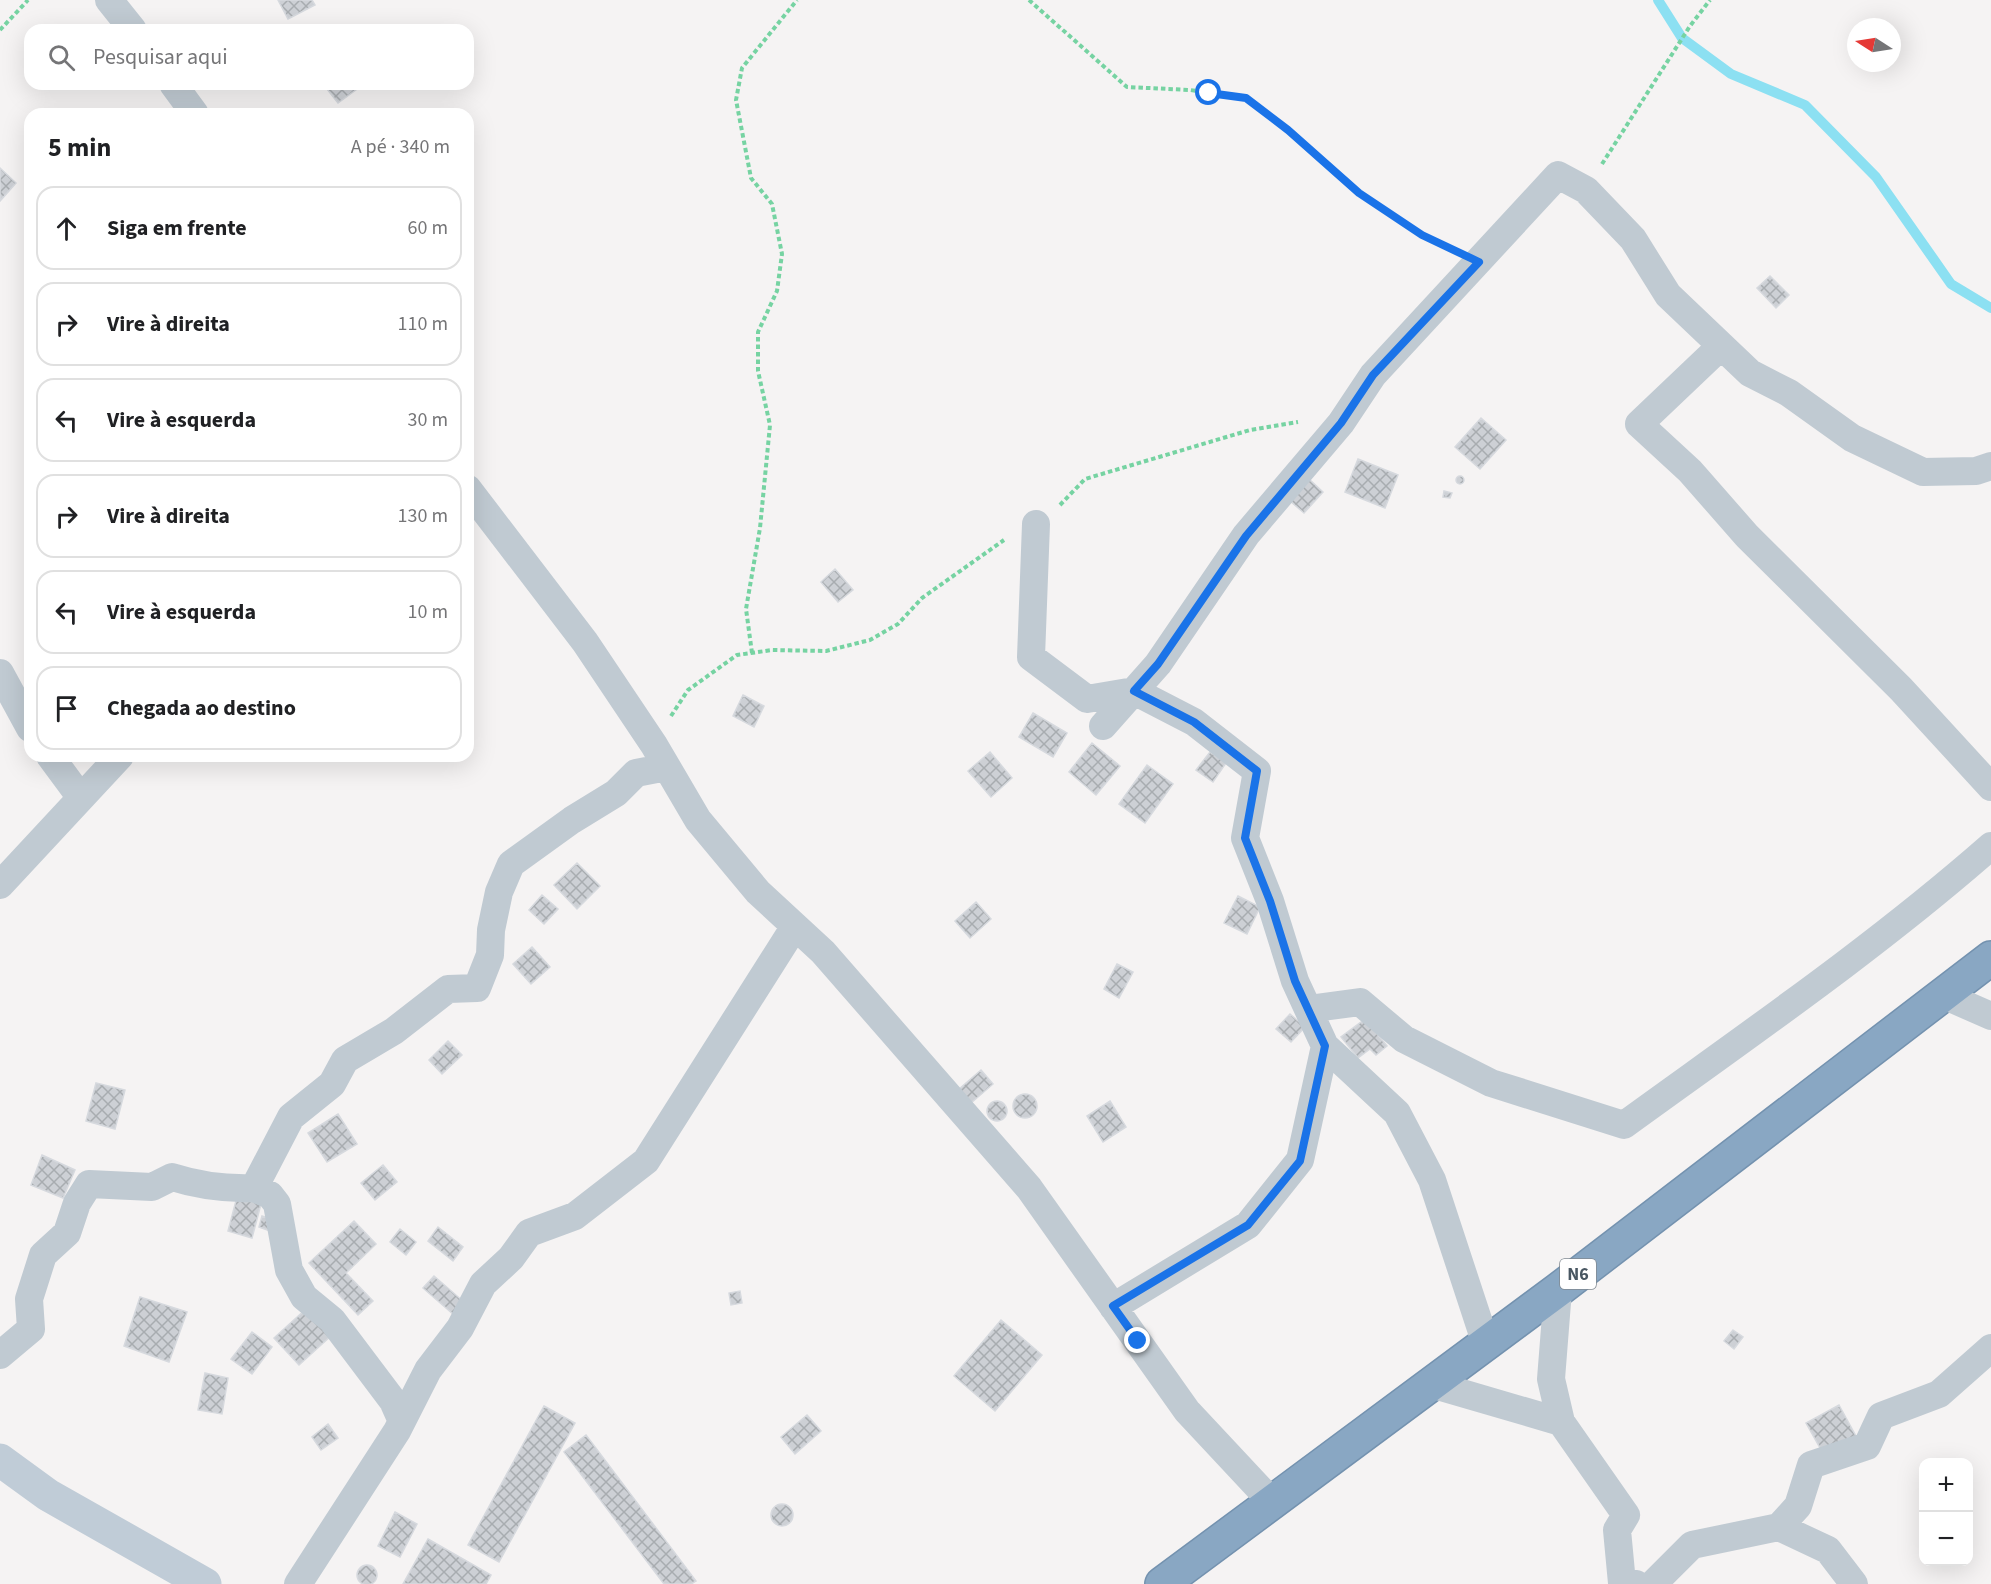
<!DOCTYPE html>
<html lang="pt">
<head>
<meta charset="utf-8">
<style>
	body { margin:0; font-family:"Source Sans 3",sans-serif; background:#f6f6f6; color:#202124 }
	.controls { position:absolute; right:18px; bottom:18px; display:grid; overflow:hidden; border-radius:12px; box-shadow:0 6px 24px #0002 }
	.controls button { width:54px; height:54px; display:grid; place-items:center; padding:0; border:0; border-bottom:2px solid #e0e0e0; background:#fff; color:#202124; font:30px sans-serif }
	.compass { position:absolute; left:1847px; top:18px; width:54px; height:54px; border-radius:50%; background:#fff; box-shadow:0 6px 24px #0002; rotate:282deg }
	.stop { position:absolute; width:18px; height:18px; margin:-14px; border:4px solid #1a73e8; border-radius:50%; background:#fff }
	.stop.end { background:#1a73e8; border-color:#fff; box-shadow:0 2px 6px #0008 }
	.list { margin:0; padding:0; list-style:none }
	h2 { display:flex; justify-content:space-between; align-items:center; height:78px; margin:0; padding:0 24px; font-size:26px }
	h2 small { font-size:20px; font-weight:400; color:#757577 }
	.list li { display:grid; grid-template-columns:39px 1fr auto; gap:18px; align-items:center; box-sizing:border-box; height:84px; margin:0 12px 12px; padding:0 12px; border:2px solid #e0e0e0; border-radius:18px }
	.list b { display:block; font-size:22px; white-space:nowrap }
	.list em { font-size:20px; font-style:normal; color:#757577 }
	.icon { flex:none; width:33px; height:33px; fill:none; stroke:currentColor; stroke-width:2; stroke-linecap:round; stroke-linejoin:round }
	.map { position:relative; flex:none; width:1991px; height:1584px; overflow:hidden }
	.search { position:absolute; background:#fff; box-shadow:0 6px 24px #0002; left:24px; top:24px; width:450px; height:66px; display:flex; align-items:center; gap:15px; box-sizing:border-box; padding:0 21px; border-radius:18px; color:#757577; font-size:22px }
	.panel { position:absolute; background:#fff; box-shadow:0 6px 24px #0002; left:24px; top:108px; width:450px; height:654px; border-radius:18px }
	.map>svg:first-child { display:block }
</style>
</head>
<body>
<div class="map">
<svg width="1991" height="1584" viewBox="0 0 1991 1584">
	<defs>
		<pattern id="building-cross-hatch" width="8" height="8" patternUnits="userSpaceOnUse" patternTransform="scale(1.5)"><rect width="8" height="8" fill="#cdd0d5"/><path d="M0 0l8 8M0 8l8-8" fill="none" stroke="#a8acb0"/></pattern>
	</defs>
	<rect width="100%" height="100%" fill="#f5f3f3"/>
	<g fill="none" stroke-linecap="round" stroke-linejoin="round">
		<path stroke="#8ce0f2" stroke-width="10" d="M 1658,0 L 1682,38 L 1731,74 L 1805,105 L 1876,177 L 1951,284 L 1991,308"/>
	</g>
	<path fill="url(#building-cross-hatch)" stroke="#d6d9de" stroke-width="1.5" d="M 278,0 L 312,0 L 315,5 L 288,19 Z
		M 323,84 L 364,84 L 338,103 Z
		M 0,168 L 16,183 L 0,201 Z
		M 1770,276 L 1789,295 L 1776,308 L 1757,288 Z
		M 1481,418 L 1506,440 L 1480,469 L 1455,447 Z
		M 1358,459 L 1398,475 L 1385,508 L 1345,492 Z
		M1456 480a4 4 0 1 1 8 0a4 4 0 1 1-8 0Z
		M 1309,479 L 1323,492 L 1304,513 L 1290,501 Z
		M 1444,491 L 1452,493 L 1450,498 L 1443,497 Z
		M 835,569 L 853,590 L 838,602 L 821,582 Z
		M 743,695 L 764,706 L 754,727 L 733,716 Z
		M 1033,713 L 1067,733 L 1053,757 L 1019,737 Z
		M 1092,743 L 1120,766 L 1096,795 L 1069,772 Z
		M 990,752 L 1012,778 L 991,797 L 968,771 Z
		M 1210,752 L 1226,763 L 1213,782 L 1196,770 Z
		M 1147,765 L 1173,784 L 1145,823 L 1119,804 Z
		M 577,863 L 600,886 L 577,909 L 554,885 Z
		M 542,895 L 558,909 L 544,924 L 529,910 Z
		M 1238,896 L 1260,907 L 1247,934 L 1224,923 Z
		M 976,902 L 991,919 L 970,938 L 955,921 Z
		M 532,947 L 550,967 L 531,984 L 513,964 Z
		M 1117,964 L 1133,972 L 1119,998 L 1104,989 Z
		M 1290,1014 L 1305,1027 L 1291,1042 L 1276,1029 Z
		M 1365,1019 L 1387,1046 L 1376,1055 L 1370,1049 L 1358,1058 L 1341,1037 Z
		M 448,1041 L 462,1055 L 442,1074 L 429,1060 Z
		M 981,1070 L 993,1084 L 971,1103 L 959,1089 Z
		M 96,1083 L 125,1090 L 115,1129 L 86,1121 Z
		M1013 1106a12 12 0 1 1 24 0a12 12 0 1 1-24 0Z
		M987 1111a10 10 0 1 1 20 0a10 10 0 1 1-20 0Z
		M 1110,1101 L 1126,1127 L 1103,1142 L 1087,1116 Z
		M 338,1114 L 357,1144 L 327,1162 L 308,1133 Z
		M 42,1155 L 75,1170 L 63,1198 L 31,1185 Z
		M 383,1165 L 397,1182 L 375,1200 L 361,1183 Z
		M 237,1197 L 261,1204 L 252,1238 L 228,1231 Z
		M 262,1216 L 277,1221 L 273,1232 L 259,1227 Z
		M 354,1221 L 376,1244 L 346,1273 L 373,1301 L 358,1315 L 309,1263 Z
		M 438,1227 L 463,1247 L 453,1261 L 428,1241 Z
		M 400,1229 L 416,1242 L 406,1255 L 390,1242 Z
		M 434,1276 L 465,1303 L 454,1315 L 423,1288 Z
		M 740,1291 L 742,1303 L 731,1305 L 729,1293 Z
		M 140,1297 L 187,1312 L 169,1362 L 124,1346 Z
		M 307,1308 L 332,1335 L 299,1365 L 274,1338 Z
		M 1001,1320 L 1042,1355 L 995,1411 L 954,1376 Z
		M 1733,1330 L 1743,1337 L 1734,1349 L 1724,1341 Z
		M 252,1332 L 272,1347 L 252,1374 L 231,1359 Z
		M 205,1373 L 228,1378 L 222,1414 L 198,1410 Z
		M 1839,1405 L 1857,1438 L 1824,1455 L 1806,1423 Z
		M 544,1406 L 575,1423 L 499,1562 L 468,1545 Z
		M 807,1415 L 821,1431 L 795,1454 L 781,1437 Z
		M 328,1424 L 338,1438 L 321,1450 L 312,1437 Z
		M 586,1435 L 696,1581 L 691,1584 L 664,1584 L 564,1452 Z
		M771 1515a11 11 0 1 1 22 0a11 11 0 1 1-22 0Z
		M 395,1512 L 417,1524 L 400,1557 L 378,1546 Z
		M 428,1539 L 491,1575 L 486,1584 L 403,1584 Z
		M357 1575a10 10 0 1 1 20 0a10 10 0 1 1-20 0Z"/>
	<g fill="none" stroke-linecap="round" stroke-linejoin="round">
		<g stroke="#7492af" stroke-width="36">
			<path id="highway" d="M 1162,1584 L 1558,1290 L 1991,958"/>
		</g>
		<path stroke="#76d3a2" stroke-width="4" stroke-dasharray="4.5 3" stroke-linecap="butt" d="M 1029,0 L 1127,87 L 1190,90 L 1246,98 L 1288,130 L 1359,193 L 1422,235 L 1448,247
			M 0,30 L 28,0
			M 1602,164 L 1690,26 L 1710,0
			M 1060,505 L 1085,479 L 1250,430 L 1298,422
			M 752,653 L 746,609 L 760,528 L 770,425 L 758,371 L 758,332 L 777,291 L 782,254 L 772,204 L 751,178 L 736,100 L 742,68 L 797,0
			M 671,716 L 688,690 L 737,655 L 772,650 L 826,651 L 870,640 L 898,624 L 922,598 L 1004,540"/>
		<path stroke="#c0cad2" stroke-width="28" d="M 109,0 L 133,30
			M 173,84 L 195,114
			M 1720,347 L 1639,424 L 1690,471 L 1747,536 L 1901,689 L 1991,787
			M 468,489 L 585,642 L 654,745 L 698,820 L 758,892 L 823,952 L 1029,1188 L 1187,1411 L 1272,1502
			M 1036,524 L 1031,657 L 1087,699 L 1134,691 L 1194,722 L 1257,771 L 1245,838 L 1270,901 L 1295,981 L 1325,1046 L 1397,1113 L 1432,1180 L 1486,1344
			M 0,673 L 30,728
			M 1103,726 L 1158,664 L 1246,535 L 1341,423 L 1373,375 L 1558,175 L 1586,190 L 1633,239 L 1668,295 L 1750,373 L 1789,393 L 1852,438 L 1923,472 L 1976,471 L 1991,466
			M 50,756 L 81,798
			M 0,885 L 120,756
			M 1941,994 L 1991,1016
			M 1308,1009 L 1360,1002 L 1404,1039 L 1491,1083 L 1624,1125 C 1748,1035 1876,947 1991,846
			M 254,1188 L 270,1195 L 277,1204 L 289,1270 L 304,1297 L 332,1320 L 393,1401 L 401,1419
			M 1113,1307 L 1248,1225 L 1300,1160 L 1325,1046
			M 0,1355 L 31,1329 L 29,1299 L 43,1255 L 67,1233 L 77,1203 L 89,1184 L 152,1187 L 172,1177 C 200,1186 225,1189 254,1188 L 291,1117 L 332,1084 L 345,1060 L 394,1031 L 448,989 L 477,988 L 490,955 L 491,930 L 499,892 L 511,864 L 572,820 L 616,793 L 636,773 L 667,767
			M 1431,1384 L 1561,1422 L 1551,1379 L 1558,1290
			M 1561,1422 L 1626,1515 L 1617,1530 L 1622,1583 L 1636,1584
			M 1779,1527 L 1798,1506 L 1811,1465 L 1867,1446 L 1881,1416 L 1939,1394 L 1991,1348
			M 298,1584 L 397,1431 L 428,1370 L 460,1328 L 483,1284 L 511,1258 L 529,1233 L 575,1216 L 646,1161 L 795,926
			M 1653,1584 L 1692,1545 L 1779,1527 L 1828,1550 L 1854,1584"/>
		<path stroke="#c0ccd7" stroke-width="33" d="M 0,1460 L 48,1495 L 205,1584"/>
		<use href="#highway" stroke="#89a7c3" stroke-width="33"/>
	</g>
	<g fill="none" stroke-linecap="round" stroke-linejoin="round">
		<path stroke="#1a73e8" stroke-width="8" d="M 1138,1341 L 1113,1306 L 1248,1225 L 1300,1161 L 1325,1046 L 1295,981 L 1270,901 L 1245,838 L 1257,771 L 1194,722 L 1134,691 L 1158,664 L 1246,536 L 1341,423 L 1373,375 L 1479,262 L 1422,235 L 1359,193 L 1288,130 L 1246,98 L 1209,93"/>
	</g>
	<g text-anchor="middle" stroke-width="4.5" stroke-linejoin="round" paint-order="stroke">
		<rect fill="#fff" stroke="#808991" stroke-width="1.5" x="1560" y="1259" width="36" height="30" rx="4.5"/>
		<g font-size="18" font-weight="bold" fill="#495762">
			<text x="1578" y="1280">N6</text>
		</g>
	</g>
</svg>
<div class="controls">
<button>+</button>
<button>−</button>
</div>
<svg class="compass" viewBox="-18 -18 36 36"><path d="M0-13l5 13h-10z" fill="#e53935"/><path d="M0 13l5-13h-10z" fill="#757577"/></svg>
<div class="stop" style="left:1209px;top:93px"></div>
<div class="stop end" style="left:1138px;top:1341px"></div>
<div class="search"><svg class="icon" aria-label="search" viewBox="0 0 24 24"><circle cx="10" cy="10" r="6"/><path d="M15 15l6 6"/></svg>Pesquisar aqui</div>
<section class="panel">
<h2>5 min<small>A pé · 340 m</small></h2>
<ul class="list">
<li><svg class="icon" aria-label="ahead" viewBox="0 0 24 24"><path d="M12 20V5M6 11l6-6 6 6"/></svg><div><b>Siga em frente</b></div><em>60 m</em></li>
<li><svg class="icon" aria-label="right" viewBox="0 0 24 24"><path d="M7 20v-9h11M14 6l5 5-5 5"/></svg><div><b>Vire à direita</b></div><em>110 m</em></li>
<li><svg class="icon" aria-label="left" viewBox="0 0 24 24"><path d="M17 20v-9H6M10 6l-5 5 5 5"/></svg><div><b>Vire à esquerda</b></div><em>30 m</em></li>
<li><svg class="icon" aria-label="right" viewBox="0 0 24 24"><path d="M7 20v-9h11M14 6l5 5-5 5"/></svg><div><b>Vire à direita</b></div><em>130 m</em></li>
<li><svg class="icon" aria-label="left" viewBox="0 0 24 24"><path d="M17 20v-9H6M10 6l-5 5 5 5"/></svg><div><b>Vire à esquerda</b></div><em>10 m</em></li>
<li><svg class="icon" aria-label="arrive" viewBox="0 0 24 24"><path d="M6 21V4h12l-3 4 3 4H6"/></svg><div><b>Chegada ao destino</b></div></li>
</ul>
</section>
</div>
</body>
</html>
